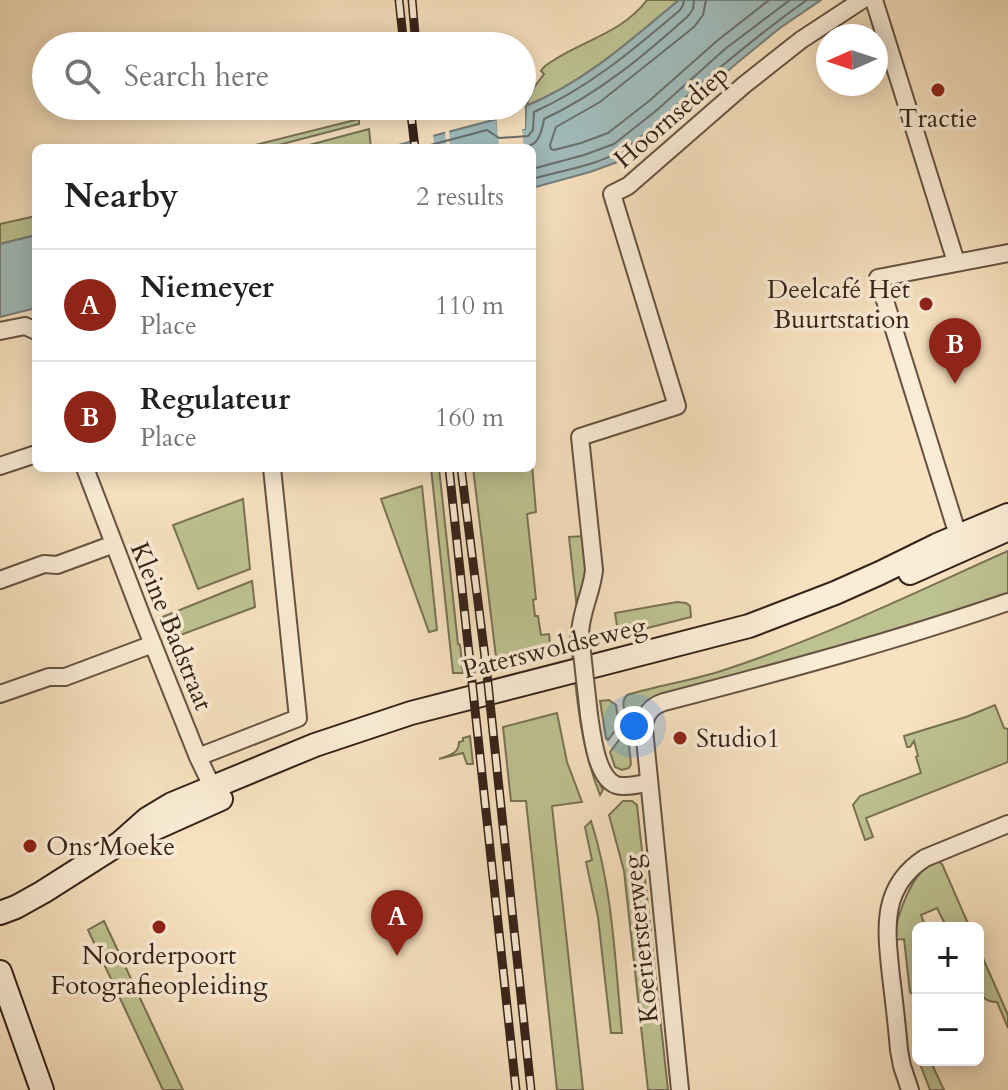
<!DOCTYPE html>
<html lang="en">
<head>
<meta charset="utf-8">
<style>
	body { margin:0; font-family:Cardo,serif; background:#f2f2f2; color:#202124 }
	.controls { position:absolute; right:24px; bottom:24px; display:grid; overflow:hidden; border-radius:12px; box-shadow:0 4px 20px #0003 }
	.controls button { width:72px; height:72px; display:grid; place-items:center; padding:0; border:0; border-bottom:2px solid #e0e0e0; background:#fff; color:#202124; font:40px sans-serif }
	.compass { position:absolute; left:816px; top:24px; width:72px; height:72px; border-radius:50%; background:#fff; box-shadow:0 4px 20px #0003; rotate:267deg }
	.you { position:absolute; left:634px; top:726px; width:28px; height:28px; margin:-20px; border:6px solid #fff; border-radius:50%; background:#1a73e8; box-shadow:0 0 0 12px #1a73e833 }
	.badge { display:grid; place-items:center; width:52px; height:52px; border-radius:50%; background:#8f2418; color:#fff; font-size:26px; font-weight:700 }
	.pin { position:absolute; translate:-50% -66px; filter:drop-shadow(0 2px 4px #0008) }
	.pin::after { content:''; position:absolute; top:42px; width:28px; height:24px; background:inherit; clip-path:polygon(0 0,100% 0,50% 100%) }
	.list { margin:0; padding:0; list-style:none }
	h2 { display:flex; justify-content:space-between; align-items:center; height:104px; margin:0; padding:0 32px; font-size:34px }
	h2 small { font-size:26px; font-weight:400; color:#757577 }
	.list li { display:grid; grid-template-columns:52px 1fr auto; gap:24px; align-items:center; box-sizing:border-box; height:112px; padding:0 32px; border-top:2px solid #e0e0e0 }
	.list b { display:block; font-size:30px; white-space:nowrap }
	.list p { margin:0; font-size:26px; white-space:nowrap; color:#757577 }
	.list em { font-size:26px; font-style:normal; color:#757577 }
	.icon { flex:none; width:44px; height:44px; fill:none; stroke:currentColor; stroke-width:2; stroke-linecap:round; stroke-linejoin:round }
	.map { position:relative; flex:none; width:1008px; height:1090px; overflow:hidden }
	.search { position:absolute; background:#fff; box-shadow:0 4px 20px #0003; left:32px; top:32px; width:504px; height:88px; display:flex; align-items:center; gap:20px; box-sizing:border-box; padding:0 28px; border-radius:44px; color:#757577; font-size:30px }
	.panel { position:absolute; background:#fff; box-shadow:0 4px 20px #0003; left:32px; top:144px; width:504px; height:328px; border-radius:12px }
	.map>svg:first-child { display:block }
</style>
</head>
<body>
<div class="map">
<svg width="1008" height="1090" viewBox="0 0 1008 1090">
	<rect width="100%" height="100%" fill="#f7e1bf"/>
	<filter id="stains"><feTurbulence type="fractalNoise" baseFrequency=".0025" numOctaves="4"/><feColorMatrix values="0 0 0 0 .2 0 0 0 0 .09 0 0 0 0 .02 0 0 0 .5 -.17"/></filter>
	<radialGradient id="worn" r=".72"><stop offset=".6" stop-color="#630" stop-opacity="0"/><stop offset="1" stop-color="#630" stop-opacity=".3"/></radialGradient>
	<path fill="#bdc291" stroke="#797255" stroke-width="2" d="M 647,0 L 679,0 C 631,40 585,82 526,106 L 533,89 L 544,74 L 541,71 L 545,66 C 578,41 621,35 647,0 Z
		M 359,119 L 359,124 L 267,148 L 252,148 L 251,146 Z
		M 369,129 L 371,148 L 298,148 Z
		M 36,216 L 36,235 L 0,244 L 0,224 Z
		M 532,465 L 536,512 L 527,514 L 536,599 L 533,600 L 535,616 L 538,616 L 541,635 L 549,634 L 551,652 L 497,665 L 473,468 L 532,468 Z
		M 431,468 L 439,468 L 458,644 L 460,645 L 463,673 L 453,673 Z
		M 422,486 L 437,630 L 429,632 L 381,499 Z
		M 243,499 L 250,569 L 198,589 L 173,525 Z
		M 585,536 L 587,569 L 577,609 L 569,537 Z
		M 1008,551 L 1008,597 L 638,718 L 630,717 C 623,712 621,701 627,695 C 658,685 691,681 721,671 C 820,639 914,593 1008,551 Z
		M 252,581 L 255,607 L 170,639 L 162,617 Z
		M 677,602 L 686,603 L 690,606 L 691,617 L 624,634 L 618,632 L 615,613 Z
		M 570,633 L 574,633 L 595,773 L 603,790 L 600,795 C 579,743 576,689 570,633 Z
		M 609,700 L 616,705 L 618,718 L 621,723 L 608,740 L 606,738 L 600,701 Z
		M 995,705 L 1004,728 L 1008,729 L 1008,762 L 866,818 L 873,837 L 865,840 L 853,805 L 860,796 L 921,773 L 916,757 L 918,756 L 914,741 L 910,747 L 907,747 L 904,736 L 966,717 Z
		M 557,713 L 567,762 L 582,802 L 552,806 L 583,1090 L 557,1090 L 526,801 L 511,801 L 503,727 Z
		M 625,732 L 627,732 L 628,736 L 631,764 L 629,768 L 622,770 L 615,767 L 610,752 Z
		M 470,736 L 473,764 L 467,764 L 463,753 L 439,759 C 449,755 459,754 459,742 L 463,741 L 463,738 Z
		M 623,801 L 632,801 L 637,805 L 668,1090 L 648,1090 L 624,871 L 609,815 Z
		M 591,821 C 613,889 615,962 622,1033 L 611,1033 L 598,917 L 586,862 L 592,860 L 585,827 Z
		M 937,861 L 942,864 L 970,928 L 947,928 L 937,908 L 921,915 L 926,928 L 918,928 L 918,989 L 911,993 L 910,992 L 904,939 L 894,940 C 896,919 907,888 921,872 C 925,867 931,864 937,861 Z
		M 104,921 L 183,1090 L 163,1090 L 88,930 Z
		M 978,947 L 1008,1015 L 1008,1028 L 997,1002 C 970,1003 978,965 978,947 Z
		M 921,1060 L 930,1060 L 944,1090 L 930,1090 L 920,1064 Z"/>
	<path fill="#a0bbba" stroke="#757e7a" stroke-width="2" d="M 679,0 L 821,0 L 780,28 L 737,63 L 668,123 L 623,160 L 590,172 L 532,188 L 532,148 L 453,148 L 453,146 L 387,148 L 497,119 L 498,130 L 525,129 L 526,106 C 585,82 631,40 679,0 Z
		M 36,235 L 36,308 L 0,317 L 0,244 Z"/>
	<path fill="#f7e1bf" d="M 525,109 L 525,129 L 522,129 L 524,148 L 499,148 L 496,115 L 500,117 L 501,126 L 521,125 L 521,110 Z
		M 449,128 L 450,146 L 453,148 L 411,148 L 410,138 L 433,132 L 434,148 L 446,147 L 445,129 Z"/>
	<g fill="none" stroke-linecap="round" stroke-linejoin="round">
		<path stroke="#6a6e6a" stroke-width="2" d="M 706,0 L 703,15 L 694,27 L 600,102 L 556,127 L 550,145 L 551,149 L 554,150 L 581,143 L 608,133 L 649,101 L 718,40 L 769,0
			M 419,148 L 487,130 L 499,138 L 528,136 L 533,130 L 534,112 C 590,87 634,49 680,10 L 683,5 L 684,0
			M 500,148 C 529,147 539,151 544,119 C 598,94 645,55 689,15 L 693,9 L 694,0
			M 532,169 L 584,155 L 614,144 L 657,110 L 725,49 L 790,0
			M 532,179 C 559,171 596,166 620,151 C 648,135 672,109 696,88 C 732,57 768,27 807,0"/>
		<g stroke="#665242" stroke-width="20">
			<path id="street" d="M 874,0 L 956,262
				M 0,331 L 25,326 L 36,331
				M 0,466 L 36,454
				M 85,468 L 142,617 L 198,757 L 217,797
				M 961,545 L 878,278 L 1008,253
				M 0,580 L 44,564 L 57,565 L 114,544
				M 580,635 C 580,613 592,592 594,570 L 580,437 L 677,406 L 612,194 L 628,186 L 744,85 L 801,40 L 862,0
				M 0,694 L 49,677 L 65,677 L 153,644
				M 589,715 C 592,734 596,777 616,785 C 625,788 638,784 648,783
				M 198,757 L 298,718 L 272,468
				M 680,1090 L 644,729 C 644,715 651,706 664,702 C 780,672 895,641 1008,602
				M 910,1090 L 902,1066 L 899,1050 C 897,1025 894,1001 891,976 C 886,929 880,887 925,858 L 1008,824"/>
		</g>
		<g stroke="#352219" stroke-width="26">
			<path id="secondary" d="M 910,573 L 1002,532
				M 143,834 L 221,799
				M 0,913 L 16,907 L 43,892 L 120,843 L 147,819 L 172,804 L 315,745 L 411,713 L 749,626 L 835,593 L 880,573 L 937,545 L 1008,515
				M 0,972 L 42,1090"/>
		</g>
		<use href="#street" stroke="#faecd5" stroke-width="16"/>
		<use href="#secondary" stroke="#faecd5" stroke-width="22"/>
		<g stroke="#352219" stroke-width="9">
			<path id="rail" d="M 399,0 L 404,46
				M 412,0 L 416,46
				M 410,106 L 415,148
				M 449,468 L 516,1090
				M 461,468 L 486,665 L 531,1090"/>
		</g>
		<use href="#rail" stroke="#faecd5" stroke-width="6" stroke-dasharray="18" stroke-linecap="butt"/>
		<g stroke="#665242" stroke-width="20" stroke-linecap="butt">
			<path id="street-bridge" d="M 580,635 L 589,715"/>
		</g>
		<use href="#street-bridge" stroke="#faecd5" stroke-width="16"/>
	</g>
	<g fill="#8f2418" stroke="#faecd5" stroke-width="3">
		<circle cx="938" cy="90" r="8"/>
		<circle cx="926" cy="304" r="8"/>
		<circle cx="680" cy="738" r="8"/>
		<circle cx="30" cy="846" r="8"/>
		<circle cx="159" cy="927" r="8"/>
	</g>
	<g text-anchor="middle" stroke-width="7" stroke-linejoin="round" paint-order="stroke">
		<g font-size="26" fill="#352219" stroke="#faecd5">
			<text transform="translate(671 116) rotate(-41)" y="9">Hoornsediep</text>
			<text transform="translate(172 626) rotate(68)" y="9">Kleine Badstraat</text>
			<text transform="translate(554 647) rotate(-14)" y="9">Paterswoldseweg</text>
			<text transform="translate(640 939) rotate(-96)" y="9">Koeriersterweg</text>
		</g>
		<g font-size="26" fill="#352219" stroke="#faecd5">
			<text x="938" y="127">Tractie</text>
			<text x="910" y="298" text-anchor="end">Deelcafé Het<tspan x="910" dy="30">Buurtstation</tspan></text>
			<text x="696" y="747" text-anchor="start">Studio1</text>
			<text x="46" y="855" text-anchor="start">Ons Moeke</text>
			<text x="159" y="964">Noorderpoort<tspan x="159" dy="30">Fotografieopleiding</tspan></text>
		</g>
	</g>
	<rect width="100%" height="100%" filter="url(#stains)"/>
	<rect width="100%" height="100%" fill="url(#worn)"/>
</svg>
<div class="controls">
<button>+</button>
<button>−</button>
</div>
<svg class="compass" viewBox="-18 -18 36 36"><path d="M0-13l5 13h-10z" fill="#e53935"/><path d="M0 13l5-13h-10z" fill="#757577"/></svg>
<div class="you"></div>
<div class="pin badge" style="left:397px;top:956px">A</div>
<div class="pin badge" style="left:955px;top:384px">B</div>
<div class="search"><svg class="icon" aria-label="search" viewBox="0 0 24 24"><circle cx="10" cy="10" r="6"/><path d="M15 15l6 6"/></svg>Search here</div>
<section class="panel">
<h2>Nearby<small>2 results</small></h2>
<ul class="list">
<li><span class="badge">A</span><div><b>Niemeyer</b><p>Place</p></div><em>110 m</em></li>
<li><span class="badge">B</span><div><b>Regulateur</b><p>Place</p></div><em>160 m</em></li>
</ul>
</section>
</div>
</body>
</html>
